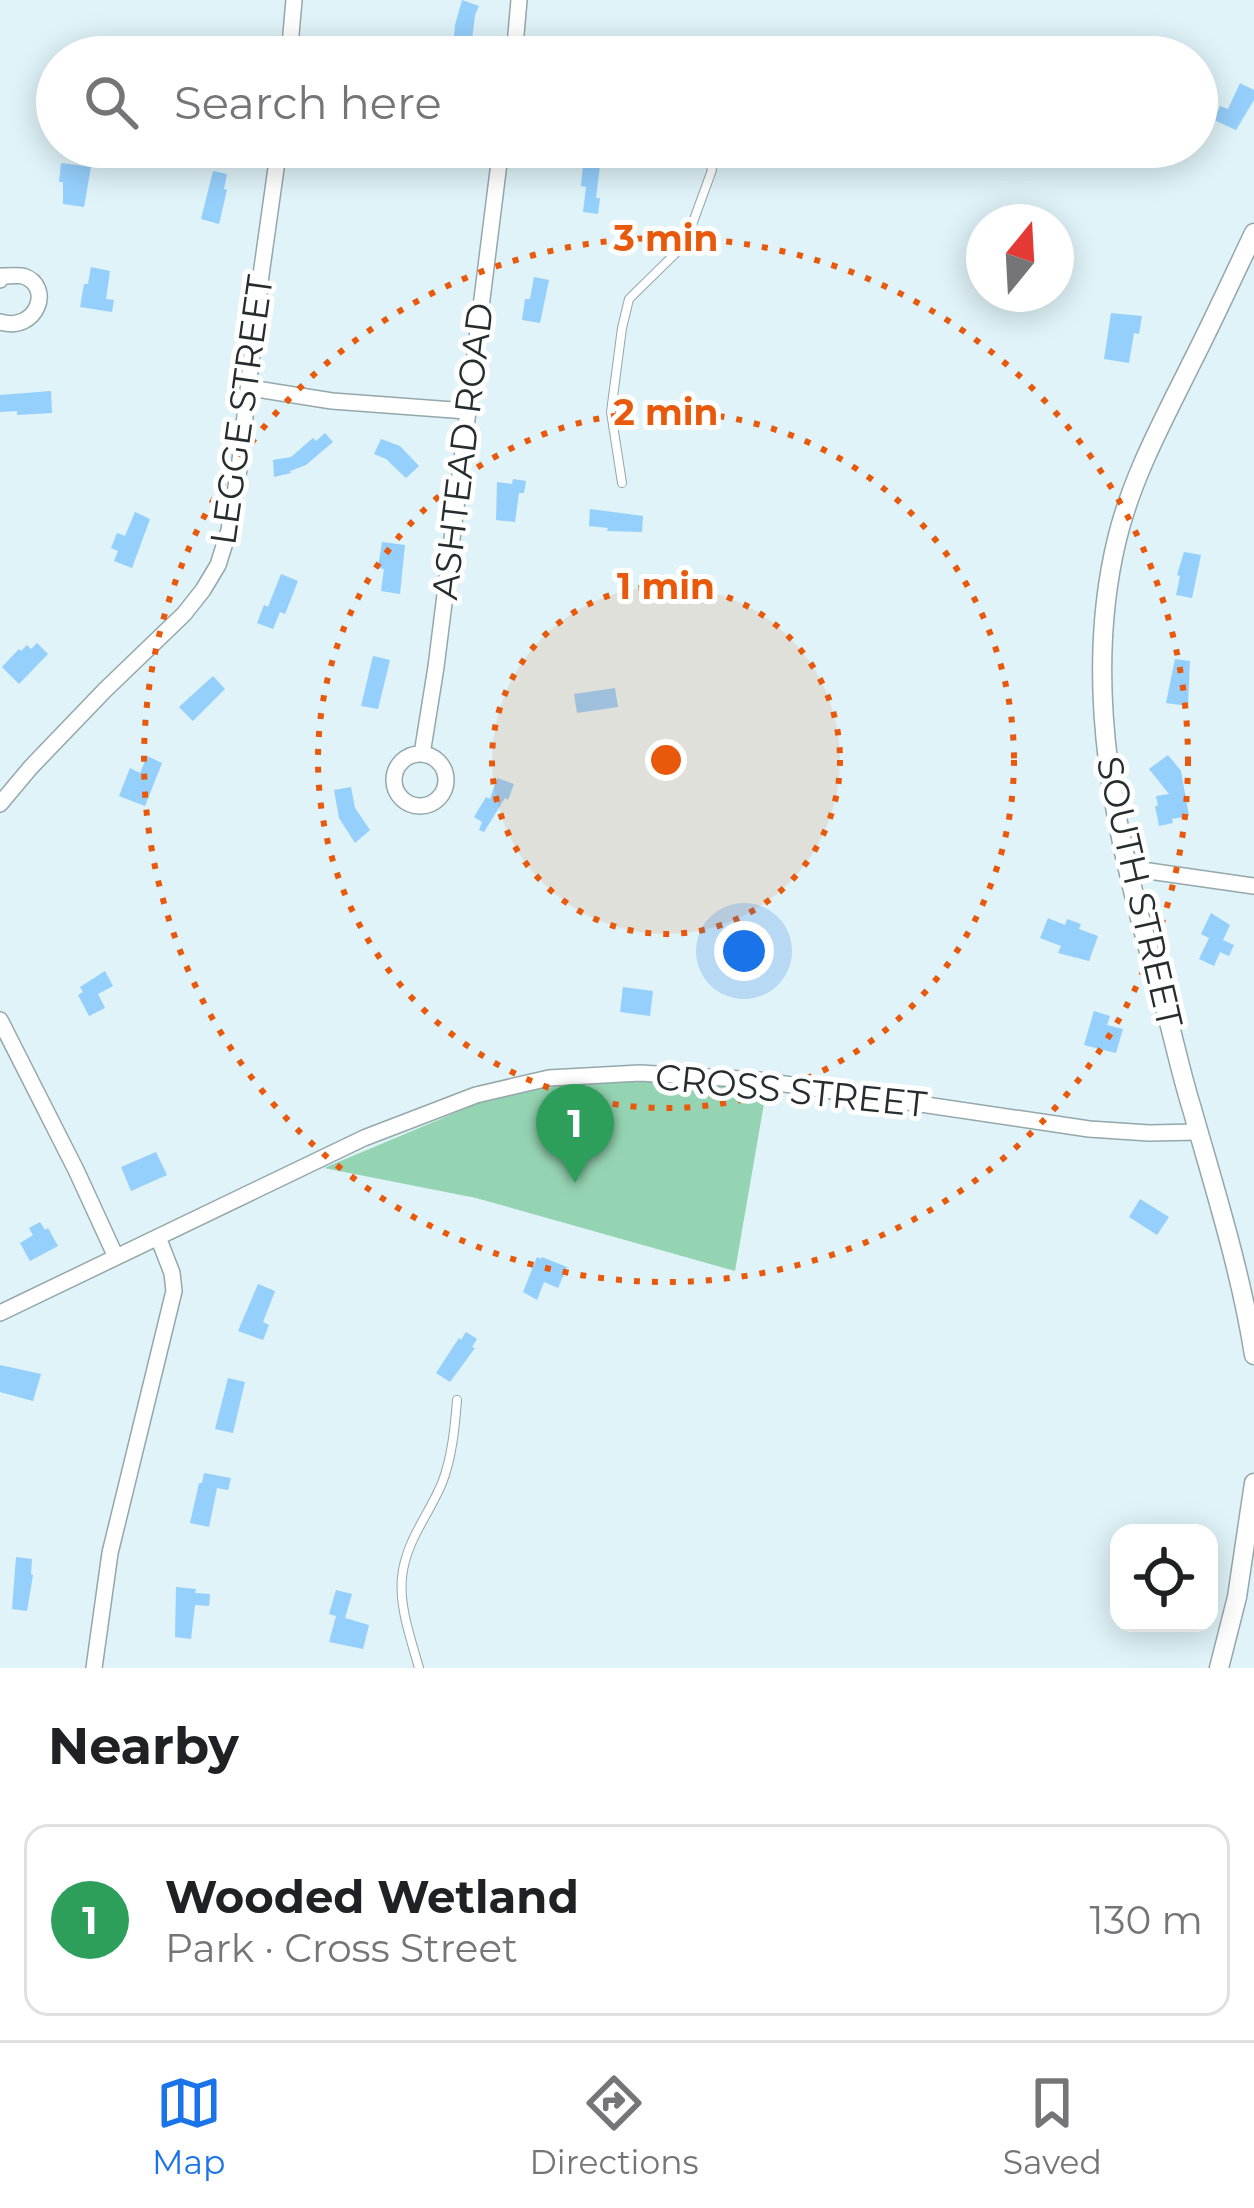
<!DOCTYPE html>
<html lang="en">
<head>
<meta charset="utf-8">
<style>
	body { margin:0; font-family:Montserrat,sans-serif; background:#f6f6f6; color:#202124 }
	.controls { position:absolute; right:36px; bottom:36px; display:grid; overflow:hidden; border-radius:24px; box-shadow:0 6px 30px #0003 }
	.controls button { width:108px; height:108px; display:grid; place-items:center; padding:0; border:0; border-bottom:3px solid #e0e0e0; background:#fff; color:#202124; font:60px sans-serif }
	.compass { position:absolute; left:966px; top:204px; width:108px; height:108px; border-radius:50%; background:#fff; box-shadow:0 6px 30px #0003; rotate:18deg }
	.you { position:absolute; left:744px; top:951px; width:42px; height:42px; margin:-30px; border:9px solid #fff; border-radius:50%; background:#1a73e8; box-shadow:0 0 0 18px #1a73e833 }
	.badge { display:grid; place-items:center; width:78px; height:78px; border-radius:50%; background:#1a73e8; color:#fff; font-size:39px; font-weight:700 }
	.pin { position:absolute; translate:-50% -99px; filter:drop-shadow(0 3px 6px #0008) }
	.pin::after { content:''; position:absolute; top:63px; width:42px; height:36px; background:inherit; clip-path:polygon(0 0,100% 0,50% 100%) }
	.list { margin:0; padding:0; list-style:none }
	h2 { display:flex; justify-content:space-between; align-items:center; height:156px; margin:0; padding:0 48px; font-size:51px }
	h2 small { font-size:39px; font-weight:400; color:#757577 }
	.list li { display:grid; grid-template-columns:78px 1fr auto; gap:36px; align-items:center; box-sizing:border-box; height:192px; margin:0 24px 24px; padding:0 24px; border:3px solid #e0e0e0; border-radius:24px }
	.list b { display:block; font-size:45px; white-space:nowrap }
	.list p { margin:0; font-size:39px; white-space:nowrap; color:#757577 }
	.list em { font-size:39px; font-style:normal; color:#757577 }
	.icon { flex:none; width:66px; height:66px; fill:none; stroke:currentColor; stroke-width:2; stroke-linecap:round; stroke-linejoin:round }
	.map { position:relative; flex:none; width:1254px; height:1668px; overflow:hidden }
	.search { position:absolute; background:#fff; box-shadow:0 6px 30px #0003; left:36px; right:36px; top:36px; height:132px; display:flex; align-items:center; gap:30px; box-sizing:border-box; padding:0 42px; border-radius:66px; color:#757577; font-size:45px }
	.sheet { height:372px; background:#fff }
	nav { display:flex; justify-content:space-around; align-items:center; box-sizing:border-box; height:168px; border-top:3px solid #e0e0e0; background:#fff; font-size:33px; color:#757577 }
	nav a { display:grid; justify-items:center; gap:6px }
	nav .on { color:#1a73e8 }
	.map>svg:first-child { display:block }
</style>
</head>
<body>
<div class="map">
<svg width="1254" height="1668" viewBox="0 0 1254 1668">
	<rect width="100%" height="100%" fill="#dff3f8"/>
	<path fill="#95d4b2" d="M 595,1079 L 685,1082 L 766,1092 L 735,1271 L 476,1198 L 324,1168 L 488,1099 Z"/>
	<path fill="#95cffb" d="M 462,0 L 479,6 L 475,15 L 470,57 L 452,57 L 455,25 Z
		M 1240,83 L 1254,90 L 1254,100 L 1236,130 L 1214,120 L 1220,106 L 1228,109 Z
		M 61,163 L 91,167 L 84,207 L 63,204 L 63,182 L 59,182 Z
		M 583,164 L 600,166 L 596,198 L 600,198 L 598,214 L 583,212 L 586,187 L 581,186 Z
		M 213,171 L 227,174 L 224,189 L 227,190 L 219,224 L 201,219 Z
		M 91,267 L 110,271 L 106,299 L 114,300 L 112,312 L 80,307 L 84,284 L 88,284 Z
		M 534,277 L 549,280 L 540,323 L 522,320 L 525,299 L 530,299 Z
		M 1111,313 L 1142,316 L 1139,334 L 1134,333 L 1129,363 L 1104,359 Z
		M 51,391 L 52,413 L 17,415 L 17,411 L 0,412 L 0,395 Z
		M 325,433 L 333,442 L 306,465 L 290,471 L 291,473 L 274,477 L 273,460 L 291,457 L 313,438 L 316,441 Z
		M 381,439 L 400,446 L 419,466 L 406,478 L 386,459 L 374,454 Z
		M 513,479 L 526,481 L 524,493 L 519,493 L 515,522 L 496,520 L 497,482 L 512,484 Z
		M 590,509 L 643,516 L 642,532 L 607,531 L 608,528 L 589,526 Z
		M 135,512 L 150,519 L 132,568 L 114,561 L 118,551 L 111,548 L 117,533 L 125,536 Z
		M 382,542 L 405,545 L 400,594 L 381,591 L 384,569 L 378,568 Z
		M 1184,552 L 1201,555 L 1192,598 L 1176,595 L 1180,576 L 1177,575 Z
		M 281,574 L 298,581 L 285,614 L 280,612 L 273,629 L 257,623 L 264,605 L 268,607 Z
		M 37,643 L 48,654 L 19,684 L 2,667 L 19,649 L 21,651 L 27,645 L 31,649 Z
		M 373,656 L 390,660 L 378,709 L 361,706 Z
		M 1175,659 L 1190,661 L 1188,706 L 1166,703 Z
		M 213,676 L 225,689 L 193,721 L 179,707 Z
		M 615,688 L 618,707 L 577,713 L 574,694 Z
		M 1168,755 L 1181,771 L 1189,816 L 1172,819 L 1173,823 L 1159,826 L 1155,806 L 1158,806 L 1156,796 L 1169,794 L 1149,769 Z
		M 147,756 L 162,763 L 145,806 L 119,796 L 130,768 L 140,773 Z
		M 497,778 L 514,784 L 508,800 L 505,798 L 484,832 L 479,830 L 482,822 L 474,817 L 486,797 L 490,799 Z
		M 351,787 L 355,808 L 370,830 L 355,843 L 339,818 L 334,790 Z
		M 1211,913 L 1230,925 L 1223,940 L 1234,945 L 1229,956 L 1220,952 L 1214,966 L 1199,959 L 1209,938 L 1201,934 Z
		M 1048,918 L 1065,925 L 1067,919 L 1081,924 L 1079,929 L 1098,936 L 1089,961 L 1058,953 L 1061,946 L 1040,938 Z
		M 105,971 L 113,986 L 98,994 L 105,1008 L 89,1016 L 78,995 L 83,992 L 80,987 Z
		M 623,987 L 653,991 L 650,1016 L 620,1012 Z
		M 1094,1011 L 1110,1016 L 1107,1025 L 1123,1029 L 1116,1053 L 1084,1045 Z
		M 156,1152 L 167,1175 L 131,1191 L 121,1167 Z
		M 1140,1199 L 1169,1217 L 1157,1235 L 1129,1217 Z
		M 40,1222 L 45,1230 L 48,1228 L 58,1246 L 30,1261 L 20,1243 L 33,1235 L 29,1228 Z
		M 537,1257 L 541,1259 L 542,1257 L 567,1267 L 558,1288 L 544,1282 L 537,1300 L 523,1292 Z
		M 258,1284 L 275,1291 L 263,1322 L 269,1325 L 263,1340 L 238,1331 Z
		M 466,1332 L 477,1339 L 472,1347 L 475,1348 L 450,1382 L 436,1373 L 459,1338 L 461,1340 Z
		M 0,1365 L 41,1374 L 33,1401 L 0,1392 Z
		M 228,1378 L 245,1382 L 233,1433 L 215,1429 Z
		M 204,1473 L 231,1478 L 228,1490 L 217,1488 L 209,1527 L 190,1523 L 199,1483 L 202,1483 Z
		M 16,1557 L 32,1559 L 31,1574 L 33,1575 L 27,1611 L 12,1609 Z
		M 176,1587 L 196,1589 L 195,1593 L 210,1594 L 209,1606 L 195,1605 L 191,1639 L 175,1637 Z
		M 336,1590 L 352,1594 L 345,1618 L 369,1625 L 363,1649 L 329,1642 L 336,1616 L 329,1614 Z"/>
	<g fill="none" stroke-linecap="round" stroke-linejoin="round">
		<g stroke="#94a7ab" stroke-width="10">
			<path id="service" d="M 622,483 L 611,412 L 622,328 L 629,299 L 685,244 L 712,170 L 706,147
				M 419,1668 C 411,1639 399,1607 402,1577 C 406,1540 429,1515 442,1483 C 452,1458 455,1426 457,1400"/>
		</g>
		<g stroke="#94a7ab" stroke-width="18">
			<path id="minor" d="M 289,57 L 294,0
				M 514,57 L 519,0
				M 0,280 L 2,276 C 4,276 21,275 23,276 C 54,286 37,333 0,322
				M 250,388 L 332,401 L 467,411
				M394 780a26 26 0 1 1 52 0a26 26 0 1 1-52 0Z
				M 422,754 L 436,667 L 501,147
				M 0,804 L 31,767 L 105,690 L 184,614 L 203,590 L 218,565 L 229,530 L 239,469 L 261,275 L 279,147
				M 1128,868 L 1254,886
				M 0,1020 L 76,1170 L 116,1257
				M 0,1313 L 364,1138 L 476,1095 L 549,1078 L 640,1073 L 758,1080 L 1089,1129 L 1149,1133 L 1198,1132
				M 94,1668 L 110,1553 L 174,1291 L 172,1273 L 158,1237"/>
		</g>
		<g stroke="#94a7ab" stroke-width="21">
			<path id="tertiary" d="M 1254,233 C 1233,277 1213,321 1191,364 C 1163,421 1132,477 1117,539 C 1079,696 1120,853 1164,1004 C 1174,1039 1181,1074 1192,1109 C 1215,1190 1241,1272 1254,1355
				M 1219,1668 L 1237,1597 L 1254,1483"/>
		</g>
		<use href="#service" stroke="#fff" stroke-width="8"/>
		<use href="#minor" stroke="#fff" stroke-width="15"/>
		<use href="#tertiary" stroke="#fff" stroke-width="18"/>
	</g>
	<circle cx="666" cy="760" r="174" fill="#e8590c" fill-opacity=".12"/>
	<g fill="none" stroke="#e8590c" stroke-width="6" stroke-dasharray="6 12">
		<circle cx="666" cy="760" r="174"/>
		<circle cx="666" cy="760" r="348"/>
		<circle cx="666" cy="760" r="522"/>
	</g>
	<g text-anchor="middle" stroke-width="10" stroke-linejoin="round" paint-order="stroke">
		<g font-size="36" fill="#262d2f" stroke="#fff">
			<text transform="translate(241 410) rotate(-82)" y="13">LEGGE STREET</text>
			<text transform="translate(462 451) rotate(-83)" y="13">ASHTEAD ROAD</text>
			<text transform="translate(1140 892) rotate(77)" y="13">SOUTH STREET</text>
			<text transform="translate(791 1090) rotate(6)" y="13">CROSS STREET</text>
		</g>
	</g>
	<circle cx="666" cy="760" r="18" fill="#e8590c" stroke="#fff" stroke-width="6"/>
	<g font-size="36" text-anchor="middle" font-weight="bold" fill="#e8590c" stroke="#fff" stroke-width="10" stroke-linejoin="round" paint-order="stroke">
		<text x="666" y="251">3 min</text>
		<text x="666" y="425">2 min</text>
		<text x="666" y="599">1 min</text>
	</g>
</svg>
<div class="controls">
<button><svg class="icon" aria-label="locate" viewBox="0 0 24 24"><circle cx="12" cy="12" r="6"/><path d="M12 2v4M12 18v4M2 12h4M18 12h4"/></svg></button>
</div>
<svg class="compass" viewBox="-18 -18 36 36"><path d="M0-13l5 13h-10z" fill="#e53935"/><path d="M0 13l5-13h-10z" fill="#757577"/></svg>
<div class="you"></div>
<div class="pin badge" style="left:575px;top:1183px;background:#2e9e5b">1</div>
<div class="search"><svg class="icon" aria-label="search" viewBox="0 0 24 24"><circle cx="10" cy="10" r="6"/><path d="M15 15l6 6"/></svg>Search here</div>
</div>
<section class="sheet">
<h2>Nearby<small></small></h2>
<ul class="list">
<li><span class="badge" style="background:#2e9e5b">1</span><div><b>Wooded Wetland</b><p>Park · Cross Street</p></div><em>130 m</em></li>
</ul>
</section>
<nav>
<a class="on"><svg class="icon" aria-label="map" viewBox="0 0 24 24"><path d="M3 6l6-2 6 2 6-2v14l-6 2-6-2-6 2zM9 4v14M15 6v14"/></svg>Map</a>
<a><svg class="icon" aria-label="directions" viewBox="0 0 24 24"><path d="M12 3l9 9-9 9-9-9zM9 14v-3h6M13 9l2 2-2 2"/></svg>Directions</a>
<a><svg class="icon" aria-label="saved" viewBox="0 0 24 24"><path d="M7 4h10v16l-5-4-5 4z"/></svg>Saved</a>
</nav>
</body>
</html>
